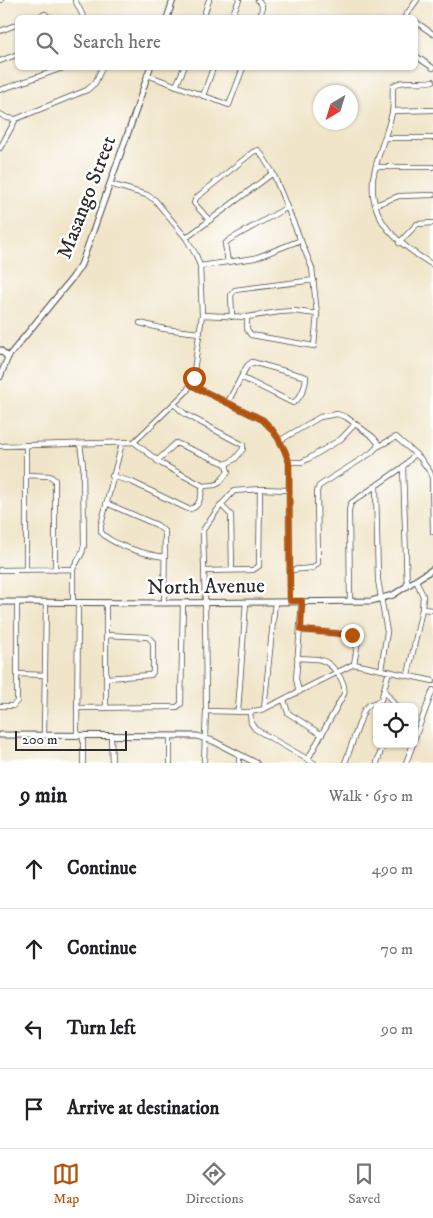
<!DOCTYPE html>
<html lang="en">
<head>
<meta charset="utf-8">
<style>
	body { margin:0; font-family:"IM FELL DW Pica",serif; background:#f6f6f6; color:#202124 }
	.controls { position:absolute; right:15px; bottom:15px; display:grid; overflow:hidden; border-radius:8px; box-shadow:0 1px 4px #0004 }
	.controls button { width:45px; height:45px; display:grid; place-items:center; padding:0; border:0; border-bottom:1px solid #e0e0e0; background:#fff; color:#202124; font:25px sans-serif }
	.compass { position:absolute; left:313px; top:85px; width:45px; height:45px; border-radius:50%; background:#fff; box-shadow:0 1px 4px #0004; rotate:218deg }
	.scale { position:absolute; left:15px; bottom:12px; width:112px; box-sizing:border-box; padding-left:5px; border:2px solid #2b2b2b; border-top:0; font-size:14px; line-height:18px; white-space:nowrap; color:#2b2b2b; -webkit-text-stroke:4px #fff; paint-order:stroke }
	.stop { position:absolute; width:15px; height:15px; margin:-11px; border:4px solid #b45309; border-radius:50%; background:#fff }
	.stop.end { background:#b45309; border-color:#fff; box-shadow:0 1px 5px #0008 }
	.list { margin:0; padding:0; list-style:none }
	h2 { display:flex; justify-content:space-between; align-items:center; height:65px; margin:0; padding:0 20px; font-size:21px }
	h2 small { font-size:16px; font-weight:400; color:#757577 }
	.list li { display:grid; grid-template-columns:32px 1fr auto; gap:15px; align-items:center; box-sizing:border-box; height:80px; padding:0 20px; border-top:1px solid #e0e0e0 }
	.list b { display:block; font-size:19px; white-space:nowrap }
	.list em { font-size:16px; font-style:normal; color:#757577 }
	.icon { flex:none; width:28px; height:28px; fill:none; stroke:currentColor; stroke-width:2; stroke-linecap:round; stroke-linejoin:round }
	.map { position:relative; flex:none; width:433px; height:763px; overflow:hidden }
	.search { position:absolute; background:#fff; box-shadow:0 1px 4px #0004; left:15px; right:15px; top:15px; height:55px; display:flex; align-items:center; gap:12px; box-sizing:border-box; padding:0 18px; border-radius:8px; color:#757577; font-size:19px }
	.sheet { height:385px; background:#fff }
	nav { display:flex; justify-content:space-around; align-items:center; box-sizing:border-box; height:70px; border-top:1px solid #e0e0e0; background:#fff; font-size:14px; color:#757577 }
	nav a { display:grid; justify-items:center; gap:2px }
	nav .on { color:#b45309 }
	.map>svg:first-child { display:block }
</style>
</head>
<body>
<div class="map">
<svg width="433" height="763" viewBox="0 0 433 763">
	<rect width="100%" height="100%" fill="#fff"/>
	<filter id="ink" filterUnits="userSpaceOnUse"><feTurbulence type="fractalNoise" baseFrequency=".02" numOctaves="2"/><feDisplacementMap in="SourceGraphic" scale="10" xChannelSelector="R" yChannelSelector="G"/><feConvolveMatrix kernelMatrix="1 2 1 2 8 2 1 2 1" color-interpolation-filters="sRGB"/></filter>
	<filter id="wash" filterUnits="userSpaceOnUse"><feTurbulence type="fractalNoise" baseFrequency=".0096" numOctaves="4" result="noise"/><feDisplacementMap in="SourceGraphic" scale="20" xChannelSelector="R" yChannelSelector="G"/><feGaussianBlur stdDeviation="1.12" result="paint"/><feColorMatrix in="noise" values="0 0 0 0 0 0 0 0 0 0 0 0 0 0 0 0 0 1.4 0 .05"/><feComposite in="paint" operator="in"/></filter>
	<g filter="url(#wash)">
		<rect width="100%" height="100%" fill="#f0e5c9"/>
	</g>
	<g filter="url(#ink)">
		<g fill="none" stroke-linecap="round" stroke-linejoin="round">
			<g stroke="#494743" stroke-width="6">
				<path id="minor" d="M 0,0 L 1,0
					M 75,0 L 84,18
					M 258,0 L 262,5 L 261,18
					M 35,18 L 45,14 L 50,18
					M 203,18 L 209,0
					M 231,18 L 239,0
					M 404,18 L 417,0
					M 416,22 L 433,34
					M 0,31 L 18,24
					M 416,56 L 433,68
					M 0,61 L 18,54
					M 147,75 L 229,105 L 243,68
					M 433,81 C 421,85 403,78 393,86 C 392,95 394,104 392,113 C 387,134 376,158 373,179 C 369,222 400,245 433,265
					M 176,86 L 184,68
					M 0,90 L 63,68
					M 203,96 L 213,68
					M 393,111 L 433,110
					M 0,114 L 7,118 L 16,119 L 87,90 L 95,83 L 102,68
					M 386,138 L 433,138
					M 0,148 L 16,119
					M 376,167 L 433,167
					M 375,205 L 399,196 L 433,195
					M 209,220 L 194,203 L 196,198 L 253,152 L 258,150 L 260,152 L 273,173 L 312,268 L 317,314 L 314,346 L 251,335 L 247,329 L 247,317
					M 186,238 L 273,173
					M 399,243 L 417,224 L 433,223
					M 228,262 L 225,244 L 229,240 L 286,208
					M 200,266 L 255,258 L 301,240
					M 202,315 L 247,317 L 279,312 L 294,311 L 317,314
					M 232,317 L 231,295 L 235,290 L 314,280
					M 140,323 L 164,329 L 200,333
					M 191,385 L 263,420 C 275,431 284,446 289,462 L 290,601
					M 228,402 L 247,366 L 252,362 L 306,377 C 306,386 301,398 293,403 L 241,377
					M 174,404 L 185,414 L 243,445 L 243,449 L 235,459 L 226,464
					M 279,441 L 320,417 L 337,414 L 346,417 L 373,437 L 378,443 L 377,447 L 371,453 L 319,486 L 317,491 L 318,563 L 313,568 L 290,570
					M 134,442 L 162,464 L 203,486 L 215,485 L 219,483 L 228,472 L 226,464
					M 122,443 L 101,525 L 101,532 C 111,545 148,555 165,557
					M 0,446 L 134,442 L 187,391 L 193,378 L 202,315 L 200,266 L 196,255 L 186,238 L 155,200 L 147,195 L 110,184
					M 377,447 L 396,437 L 420,458 L 430,472 L 432,478 L 433,532
					M 157,461 L 176,443 L 226,464
					M 289,462 L 302,462 L 308,459 L 341,439 L 355,424
					M 403,467 L 407,587
					M 26,475 L 50,476 L 55,480 L 55,570
					M 112,476 L 132,482 L 188,509 C 200,509 201,495 203,486
					M 376,486 L 378,580 L 387,632 L 381,670
					M 106,503 L 157,525 L 165,532 L 164,603
					M 221,505 L 231,515 L 232,570
					M 0,570 L 73,569 L 82,553 L 84,545 L 83,465 L 80,444
					M 26,570 L 26,445
					M 205,571 L 253,570 L 259,566 L 260,489
					M 416,580 L 423,596 L 422,609
					M 350,601 L 349,510 L 351,503 L 403,467 L 415,454
					M 73,603 L 73,569
					M 301,630 L 354,635 L 358,641 L 354,664
					M 106,635 L 148,637 L 153,642 L 153,672 L 151,675 L 106,678
					M 297,658 C 305,659 314,658 321,660 C 332,663 347,682 344,694 L 308,759
					M 17,674 L 45,675
					M 408,675 L 422,609 L 433,610
					M 384,690 L 396,707
					M 299,692 L 296,679 L 302,601
					M 284,700 L 288,713 L 322,735
					M 0,706 L 13,706 L 17,701 L 17,602
					M 106,707 L 106,603
					M 78,708 L 177,707 L 181,704 L 183,603
					M 264,709 L 275,602
					M 206,711 L 250,712 L 264,709 L 354,664 L 433,681
					M 238,711 L 246,602
					M 250,712 L 251,723 L 255,729 L 314,763
					M 44,735 L 46,602
					M 77,735 L 78,603
					M 111,736 L 112,763
					M 170,736 L 170,763
					M 414,740 L 433,690
					M 83,763 L 83,735
					M 204,763 L 206,711 L 205,602 L 203,530 L 221,505 L 234,491 L 260,489 L 288,490
					M 239,763 L 239,754
					M 345,763 L 364,710 L 369,705 L 381,700 L 389,671
					M 377,763 L 383,744
					M 406,763 L 413,744"/>
			</g>
			<g stroke="#494743" stroke-width="7">
				<path id="tertiary" d="M 167,18 L 173,0
					M 0,350 L 8,357
					M 0,377 L 8,357 L 73,277 L 81,265 L 134,116 L 150,68
					M 0,602 L 164,603 L 371,601 L 393,595 L 433,569
					M 0,735 L 197,736 L 213,741 L 256,763"/>
			</g>
			<use href="#minor" stroke="#fff" stroke-width="4.5"/>
			<use href="#tertiary" stroke="#fff" stroke-width="5"/>
		</g>
	</g>
	<g fill="none" stroke-linecap="round" stroke-linejoin="round" filter="url(#ink)">
		<path stroke="#b45309" stroke-width="6" d="M 194,378 L 191,385 L 263,420 C 275,431 284,446 289,462 L 290,601 L 302,601 L 301,630 L 352,635"/>
	</g>
	<g text-anchor="middle" stroke-width="5" stroke-linejoin="round" paint-order="stroke">
		<g font-size="21" fill="#2b2b2b" stroke="#fff">
			<text transform="translate(86 197) rotate(-69)" y="7">Masango Street</text>
			<text transform="translate(206 586) rotate(-1)" y="7">North Avenue</text>
		</g>
	</g>
</svg>
<div class="controls">
<button><svg class="icon" aria-label="locate" viewBox="0 0 24 24"><circle cx="12" cy="12" r="6"/><path d="M12 2v4M12 18v4M2 12h4M18 12h4"/></svg></button>
</div>
<svg class="compass" viewBox="-18 -18 36 36"><path d="M0-13l5 13h-10z" fill="#e53935"/><path d="M0 13l5-13h-10z" fill="#757577"/></svg>
<div class="scale">200 m</div>
<div class="stop" style="left:194px;top:378px"></div>
<div class="stop end" style="left:352px;top:635px"></div>
<div class="search"><svg class="icon" aria-label="search" viewBox="0 0 24 24"><circle cx="10" cy="10" r="6"/><path d="M15 15l6 6"/></svg>Search here</div>
</div>
<section class="sheet">
<h2>9 min<small>Walk · 650 m</small></h2>
<ul class="list">
<li><svg class="icon" aria-label="ahead" viewBox="0 0 24 24"><path d="M12 20V5M6 11l6-6 6 6"/></svg><div><b>Continue</b></div><em>490 m</em></li>
<li><svg class="icon" aria-label="ahead" viewBox="0 0 24 24"><path d="M12 20V5M6 11l6-6 6 6"/></svg><div><b>Continue</b></div><em>70 m</em></li>
<li><svg class="icon" aria-label="left" viewBox="0 0 24 24"><path d="M17 20v-9H6M10 6l-5 5 5 5"/></svg><div><b>Turn left</b></div><em>90 m</em></li>
<li><svg class="icon" aria-label="arrive" viewBox="0 0 24 24"><path d="M6 21V4h12l-3 4 3 4H6"/></svg><div><b>Arrive at destination</b></div></li>
</ul>
</section>
<nav>
<a class="on"><svg class="icon" aria-label="map" viewBox="0 0 24 24"><path d="M3 6l6-2 6 2 6-2v14l-6 2-6-2-6 2zM9 4v14M15 6v14"/></svg>Map</a>
<a><svg class="icon" aria-label="directions" viewBox="0 0 24 24"><path d="M12 3l9 9-9 9-9-9zM9 14v-3h6M13 9l2 2-2 2"/></svg>Directions</a>
<a><svg class="icon" aria-label="saved" viewBox="0 0 24 24"><path d="M7 4h10v16l-5-4-5 4z"/></svg>Saved</a>
</nav>
</body>
</html>
